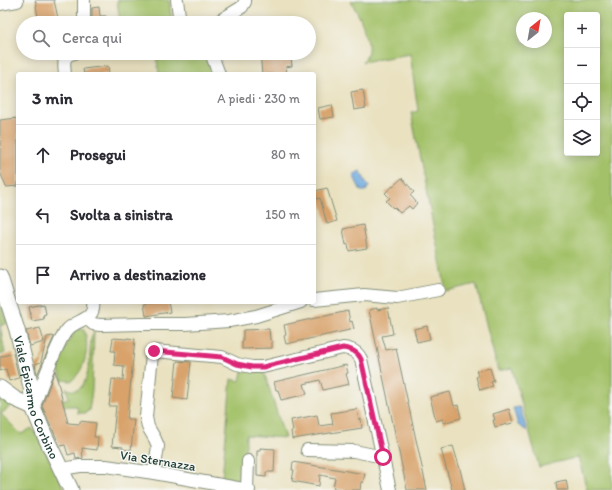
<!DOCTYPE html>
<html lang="it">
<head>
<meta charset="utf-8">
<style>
	body { margin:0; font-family:Itim,sans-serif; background:#f2f2f3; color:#2b2b33 }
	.controls { position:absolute; right:12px; top:12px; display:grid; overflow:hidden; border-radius:4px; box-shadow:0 2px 10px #0003 }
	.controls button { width:36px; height:36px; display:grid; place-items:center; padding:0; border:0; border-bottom:1px solid #e1e1e2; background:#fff; color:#2b2b33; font:20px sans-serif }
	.compass { position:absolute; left:516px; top:12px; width:36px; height:36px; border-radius:50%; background:#fff; box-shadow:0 2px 10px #0003; rotate:31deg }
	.stop { position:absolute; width:12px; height:12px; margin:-9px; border:3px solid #db2777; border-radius:50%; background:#fff }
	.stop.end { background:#db2777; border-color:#fff; box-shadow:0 1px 4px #0008 }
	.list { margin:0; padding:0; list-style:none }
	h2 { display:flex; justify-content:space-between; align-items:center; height:52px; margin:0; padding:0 16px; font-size:17px }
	h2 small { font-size:13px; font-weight:400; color:#7c7c81 }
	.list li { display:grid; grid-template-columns:26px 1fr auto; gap:12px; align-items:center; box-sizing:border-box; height:60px; padding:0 16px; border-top:1px solid #e1e1e2 }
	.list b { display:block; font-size:15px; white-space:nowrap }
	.list em { font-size:13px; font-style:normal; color:#7c7c81 }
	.icon { flex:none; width:22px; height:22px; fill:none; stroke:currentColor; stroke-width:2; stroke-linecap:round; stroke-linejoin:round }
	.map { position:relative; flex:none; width:612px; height:490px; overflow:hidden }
	.search { position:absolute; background:#fff; box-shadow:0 2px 10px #0003; left:16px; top:16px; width:300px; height:44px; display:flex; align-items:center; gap:10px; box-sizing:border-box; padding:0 14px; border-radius:22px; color:#7c7c81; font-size:15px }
	.panel { position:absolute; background:#fff; box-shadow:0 2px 10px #0003; left:16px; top:72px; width:300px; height:232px; border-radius:4px }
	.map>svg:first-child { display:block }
</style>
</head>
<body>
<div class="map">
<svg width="612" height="490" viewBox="0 0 612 490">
	<rect width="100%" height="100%" fill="#f6f6f2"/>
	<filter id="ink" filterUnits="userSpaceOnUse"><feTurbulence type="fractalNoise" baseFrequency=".025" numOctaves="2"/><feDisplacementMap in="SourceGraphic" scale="8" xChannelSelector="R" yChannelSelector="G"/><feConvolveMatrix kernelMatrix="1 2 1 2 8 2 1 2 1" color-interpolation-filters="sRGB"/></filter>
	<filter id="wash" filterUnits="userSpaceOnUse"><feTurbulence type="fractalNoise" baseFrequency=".012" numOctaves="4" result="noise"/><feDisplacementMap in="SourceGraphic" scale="16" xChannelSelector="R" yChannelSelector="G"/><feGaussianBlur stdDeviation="0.9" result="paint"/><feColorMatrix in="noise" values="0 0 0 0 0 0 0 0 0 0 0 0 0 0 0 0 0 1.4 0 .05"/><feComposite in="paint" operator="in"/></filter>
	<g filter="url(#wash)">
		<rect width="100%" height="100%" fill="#e9e1bf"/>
		<path fill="#a3c168" stroke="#617f4e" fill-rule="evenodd" d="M 117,0 L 169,0 L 172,23 L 120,23 Z
			M 357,0 L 612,0 L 612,490 L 587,490 L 578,457 L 539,467 L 512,368 L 498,371 L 476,284 L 446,291 L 411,113 L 418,111 L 410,54 L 362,62 C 378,49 359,15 351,2 ZM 567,15 L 597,15 L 597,153 L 567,153 ZM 522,18 L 546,18 L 546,42 L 522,42 Z
			M 156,53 L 203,53 L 213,74 L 159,74 Z
			M 0,301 L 7,323 L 0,326 L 5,353 L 0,355 Z
			M 80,329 L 84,330 C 90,346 86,370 71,381 L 62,380 L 56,361 L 57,358 L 62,355 L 68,342 L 72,336 L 75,330 Z
			M 94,331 L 92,390 L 89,411 L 87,411 L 86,413 L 78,413 L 77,406 L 64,406 L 62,400 L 69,398 L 66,388 C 91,402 89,352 91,340 C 91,337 93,334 94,331 Z
			M 242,371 L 264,372 L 285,438 L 246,435 L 245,477 L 242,482 L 222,478 L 231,379 L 240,381 Z
			M 0,392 L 13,404 L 1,414 L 21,434 L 32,428 L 39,439 L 65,490 L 0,490 Z"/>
		<path fill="#6fa9df" stroke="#47738a" d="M 360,171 L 369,187 L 367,188 L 367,190 L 365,191 L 361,191 L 353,175 Z
			M 520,407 L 527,431 L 518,425 L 513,408 Z"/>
		<g id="blocks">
			<path fill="#d8a26a" d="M 35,0 L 54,0 L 59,23 L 39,23 L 36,6 L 37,6 Z
				M 99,7 L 100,16 L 106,16 L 107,23 L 92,23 L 92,8 Z
				M 260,53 L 289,53 L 289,59 L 291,58 L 292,66 L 286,67 L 287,74 L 262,74 Z
				M 108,66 L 109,74 L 84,74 L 83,69 Z
				M 363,90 L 366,108 L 354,110 L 351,92 Z
				M 332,105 L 334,117 L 320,119 L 318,108 Z
				M 18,118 L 18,186 L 6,187 L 0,172 L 0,120 Z
				M 402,178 L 414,192 L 410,195 L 417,203 L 412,209 L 409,206 L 400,213 L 394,207 L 393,208 L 386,201 L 390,198 L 385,193 Z
				M 327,188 L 337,221 L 327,224 L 320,198 L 317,199 L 315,191 Z
				M 363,225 L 367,248 L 349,251 L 348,244 L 346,245 L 343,229 Z
				M 158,302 L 168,302 L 170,312 L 146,316 L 144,304 Z
				M 44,304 L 46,314 L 43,315 L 44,319 L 32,321 L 29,307 Z
				M 377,308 L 377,310 L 388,308 L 393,334 L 382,336 L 386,350 L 396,348 L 427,490 L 407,490 L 369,310 Z
				M 348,311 L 350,322 L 352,321 L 354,329 L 286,344 L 284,336 L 286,335 L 284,325 Z
				M 427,326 L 430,339 L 417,342 L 414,329 Z
				M 40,328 L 44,342 L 30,346 L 26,331 Z
				M 269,329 L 270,340 L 272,340 L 272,348 L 242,349 L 242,341 L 243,341 L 243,330 Z
				M 53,336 L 54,337 L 37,375 L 35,364 L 41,362 L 47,337 Z
				M 113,338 L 127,339 L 127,338 L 135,339 L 127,419 L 134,419 L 131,450 L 122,449 L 123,447 L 112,446 L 116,406 L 109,406 L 112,379 L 123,380 L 124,366 L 114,365 L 115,351 L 111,351 Z
				M 13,353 L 19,378 L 9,381 L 6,369 L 0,371 L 0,357 Z
				M 177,361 L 191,362 L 187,400 L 173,398 Z
				M 346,365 L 348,373 L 346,374 L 349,384 L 323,390 L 320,380 L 304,384 L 307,394 L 281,400 L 278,390 L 276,390 L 274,382 Z
				M 490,368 L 494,381 L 491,382 L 493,386 L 480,390 L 476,377 L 478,376 L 476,371 Z
				M 55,370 L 68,423 L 80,424 L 80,421 L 96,423 L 94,437 L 98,437 L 97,450 L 82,448 L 83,458 L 76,459 L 75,453 L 68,455 L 65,445 L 60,446 L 42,406 Z
				M 450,392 L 454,406 L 458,405 L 461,418 L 443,423 L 443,419 L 436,421 L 430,397 Z
				M 357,409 L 359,420 L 361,419 L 362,428 L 292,439 L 291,431 L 293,431 L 291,420 L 317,415 L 319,426 L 333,424 L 331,413 Z
				M 509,409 L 513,423 L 495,427 L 493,420 L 495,420 L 493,414 Z
				M 453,446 L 460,469 L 465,490 L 452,490 L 441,449 Z
				M 260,448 L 275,449 L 274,472 L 266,472 L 266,477 L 257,476 L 257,451 L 260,451 Z
				M 293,462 L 365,474 L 363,483 L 361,482 L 360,490 L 344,490 L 333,488 L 335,478 L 320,475 L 319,486 L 292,481 L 294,470 L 292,470 Z
				M 566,480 L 568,490 L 557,490 L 556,482 Z"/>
		</g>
	</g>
	<g filter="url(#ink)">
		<use href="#blocks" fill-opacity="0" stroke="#848f7a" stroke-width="1"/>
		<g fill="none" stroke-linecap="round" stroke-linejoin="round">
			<g stroke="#848f7a" stroke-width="14">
				<path id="minor" d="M 177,0 L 180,23
					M 0,4 L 17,1 L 17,0
					M 84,23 L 84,0
					M 216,23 L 242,7 L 245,2 L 245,0
					M 211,53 L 219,74
					M 65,74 C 64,64 62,55 74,53
					M 314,300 L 364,295 L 397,298 L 438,290
					M 86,318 L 93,324 L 100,325 L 142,324 L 185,324 L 229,321 L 256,316 L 301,302
					M 34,406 C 41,386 48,367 57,348 C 60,341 63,334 68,329 C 78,319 96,320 93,302
					M 307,450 L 354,451 L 383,457
					M 62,469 L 80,466 L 106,466 L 154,473 L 249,490
					M 154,473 L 158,446 L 155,439 L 148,427 L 146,417 L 152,354 L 154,351 L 222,357 L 237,364 L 252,367 L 263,367 L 343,348 C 351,349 357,351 361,359 L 390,490
					M 247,490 L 248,461"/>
			</g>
			<g stroke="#848f7a" stroke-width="17">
				<g id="major">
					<path id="s1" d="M 0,277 L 17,330 L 31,387 L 33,407 L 44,434 L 71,490"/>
					<path d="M 0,388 L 15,399 L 33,407"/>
				</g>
			</g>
			<use href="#minor" stroke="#fff" stroke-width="12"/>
			<use href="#major" stroke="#fff" stroke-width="15"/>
		</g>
	</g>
	<g fill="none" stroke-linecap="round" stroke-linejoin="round" filter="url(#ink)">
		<path stroke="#db2777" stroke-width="5" d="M 154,351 L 222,357 L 237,364 L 252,367 L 263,367 L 343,348 C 351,349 357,351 361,359 L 383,457"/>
	</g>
	<g text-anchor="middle" stroke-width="3" stroke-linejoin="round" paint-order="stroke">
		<g font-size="13" fill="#1f3d34" stroke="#f6f6f2">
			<text dy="5" stroke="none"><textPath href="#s1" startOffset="126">Viale Epicarmo Corbino</textPath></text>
			<text transform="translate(158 460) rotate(9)" y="5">Via Sternazza</text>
		</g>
	</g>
</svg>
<div class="controls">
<button>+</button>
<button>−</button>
<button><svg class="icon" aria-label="locate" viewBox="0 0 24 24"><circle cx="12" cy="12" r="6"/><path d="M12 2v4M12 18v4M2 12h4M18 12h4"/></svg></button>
<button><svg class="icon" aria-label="layers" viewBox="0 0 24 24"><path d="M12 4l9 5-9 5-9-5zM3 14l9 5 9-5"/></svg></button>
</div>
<svg class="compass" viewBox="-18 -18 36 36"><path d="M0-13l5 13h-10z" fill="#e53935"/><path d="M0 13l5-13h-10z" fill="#7c7c81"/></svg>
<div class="stop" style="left:383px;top:457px"></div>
<div class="stop end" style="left:154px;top:351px"></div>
<div class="search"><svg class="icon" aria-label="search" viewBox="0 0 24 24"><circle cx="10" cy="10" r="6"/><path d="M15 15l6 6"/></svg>Cerca qui</div>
<section class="panel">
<h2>3 min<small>A piedi · 230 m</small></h2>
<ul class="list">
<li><svg class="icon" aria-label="ahead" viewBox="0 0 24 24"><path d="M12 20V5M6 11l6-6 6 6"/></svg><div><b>Prosegui</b></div><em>80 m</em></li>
<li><svg class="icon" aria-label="left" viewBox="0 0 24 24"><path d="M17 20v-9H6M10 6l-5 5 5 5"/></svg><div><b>Svolta a sinistra</b></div><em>150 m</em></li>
<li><svg class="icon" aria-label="arrive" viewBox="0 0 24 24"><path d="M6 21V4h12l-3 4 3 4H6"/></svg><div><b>Arrivo a destinazione</b></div></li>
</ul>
</section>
</div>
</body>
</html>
